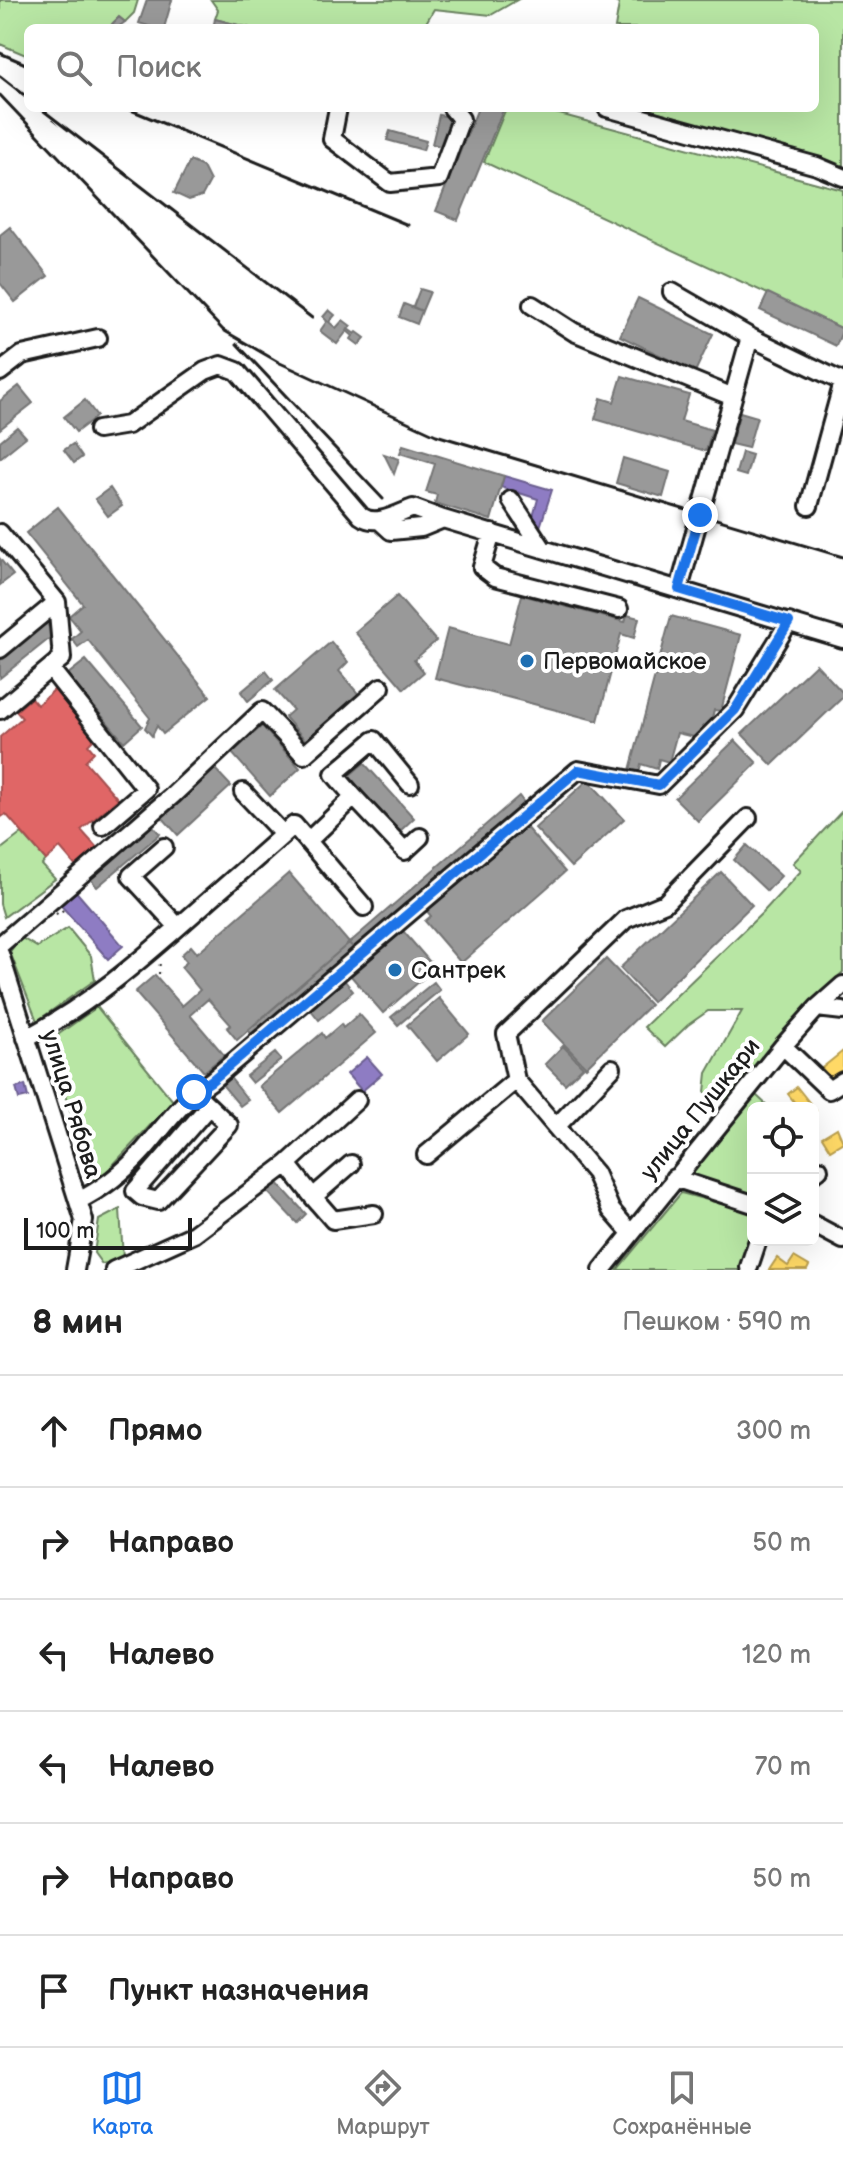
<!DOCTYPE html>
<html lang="ru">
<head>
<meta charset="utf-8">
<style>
	body { margin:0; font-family:"Balsamiq Sans",sans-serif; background:#f2f2f2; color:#222 }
	.controls { position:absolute; right:24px; bottom:24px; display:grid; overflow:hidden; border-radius:12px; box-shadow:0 8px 32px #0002 }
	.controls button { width:72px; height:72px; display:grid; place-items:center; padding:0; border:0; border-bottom:2px solid #e0e0e0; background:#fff; color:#222; font:40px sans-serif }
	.scale { position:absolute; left:24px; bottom:20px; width:168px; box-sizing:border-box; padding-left:8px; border:4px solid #1c1c1c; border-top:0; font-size:22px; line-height:28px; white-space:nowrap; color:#1c1c1c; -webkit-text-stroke:6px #fff; paint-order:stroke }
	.stop { position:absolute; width:24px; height:24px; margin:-18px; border:6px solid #1a73e8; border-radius:50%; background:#fff }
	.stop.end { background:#1a73e8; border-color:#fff; box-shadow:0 2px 8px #0008 }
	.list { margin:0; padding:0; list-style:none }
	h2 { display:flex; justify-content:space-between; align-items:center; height:104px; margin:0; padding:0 32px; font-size:34px }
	h2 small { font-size:26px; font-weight:400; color:#767676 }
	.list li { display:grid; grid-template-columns:52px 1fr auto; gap:24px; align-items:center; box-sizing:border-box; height:112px; padding:0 32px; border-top:2px solid #e0e0e0 }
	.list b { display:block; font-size:30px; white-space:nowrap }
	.list em { font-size:26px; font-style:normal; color:#767676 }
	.icon { flex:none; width:44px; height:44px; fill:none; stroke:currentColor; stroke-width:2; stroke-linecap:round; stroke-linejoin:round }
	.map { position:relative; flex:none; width:843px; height:1270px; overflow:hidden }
	.search { position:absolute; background:#fff; box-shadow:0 8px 32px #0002; left:24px; right:24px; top:24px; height:88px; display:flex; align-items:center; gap:20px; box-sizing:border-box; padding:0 28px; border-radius:12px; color:#767676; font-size:30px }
	.sheet { height:776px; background:#fff }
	nav { display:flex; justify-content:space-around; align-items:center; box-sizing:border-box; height:112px; border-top:2px solid #e0e0e0; background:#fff; font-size:22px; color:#767676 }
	nav a { display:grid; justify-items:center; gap:4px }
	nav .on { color:#1a73e8 }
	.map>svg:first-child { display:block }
</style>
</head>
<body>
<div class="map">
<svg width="843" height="1270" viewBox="0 0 843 1270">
	<rect width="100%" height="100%" fill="#fff"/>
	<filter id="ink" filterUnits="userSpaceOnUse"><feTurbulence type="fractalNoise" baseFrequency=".0125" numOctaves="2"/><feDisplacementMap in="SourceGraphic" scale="16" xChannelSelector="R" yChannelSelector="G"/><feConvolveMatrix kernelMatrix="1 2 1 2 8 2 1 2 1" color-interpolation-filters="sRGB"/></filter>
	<g filter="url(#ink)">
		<path fill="#b8e6a4" stroke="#6a8160" stroke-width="2" d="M 0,0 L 138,0 L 134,13 L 125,22 L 119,17 L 113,23 L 117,28 L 28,28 L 28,56 L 0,44 Z
			M 211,0 L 517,0 L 491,15 L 434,9 L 423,28 L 250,28 L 215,19 L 218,10 Z
			M 611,0 L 843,0 L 843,169 L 646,108 L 815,108 L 815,28 L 615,28 L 619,4 Z
			M 506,108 L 537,108 L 843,190 L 843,329 L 484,162 Z
			M 843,810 L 843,972 L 824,990 L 728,1100 L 710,1099 L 705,1092 L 707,1073 L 742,1011 L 708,1011 L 688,1025 L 665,1047 L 644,1027 L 763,912 L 801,871 L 793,863 Z
			M 22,833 L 46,860 L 42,865 L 55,879 L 4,917 L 0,904 L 0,850 Z
			M 68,928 L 91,956 L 95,980 L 37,1021 L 10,952 L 20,937 L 37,947 Z
			M 97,1007 L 173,1101 L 95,1184 L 50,1051 L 59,1034 Z
			M 756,1095 L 770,1108 L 753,1108 L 753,1197 L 701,1183 L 692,1171 Z
			M 681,1193 L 753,1212 L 753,1239 L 744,1270 L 617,1270 Z
			M 120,1209 L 123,1259 L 102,1264 L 94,1253 L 99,1220 Z"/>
		<path fill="#ffd966" stroke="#bba050" stroke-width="2" d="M 843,1051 L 843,1072 L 834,1083 L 822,1068 Z
			M 797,1087 L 816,1111 L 813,1113 L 813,1108 L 799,1108 L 788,1094 Z
			M 837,1128 L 843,1142 L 830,1150 L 822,1137 Z
			M 794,1257 L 809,1266 L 807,1270 L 769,1270 L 777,1258 L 788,1266 Z"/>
		<path fill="#e06666" stroke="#a55050" stroke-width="2" d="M 54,690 L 95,738 L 88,745 L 94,752 L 85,761 L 118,799 L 81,830 L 99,850 L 78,869 L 60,848 L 46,860 L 6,814 L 0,818 L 0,737 L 22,718 L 16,711 L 31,698 L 37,705 Z"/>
		<path fill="#8e7cc3" stroke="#6c5f91" stroke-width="2" d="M 504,476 L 552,490 L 540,527 L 531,524 L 538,499 L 501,487 Z
			M 73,888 L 123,946 L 108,959 L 58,902 Z
			M 367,1057 L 382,1074 L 362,1091 L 347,1074 Z
			M 25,1085 L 28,1097 L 19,1099 L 16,1088 Z"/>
		<path fill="#999" stroke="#747474" stroke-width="2" d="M 147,0 L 172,0 L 164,28 L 155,28 L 139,23 Z
			M 119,17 L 125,22 L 117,28 L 112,24 Z
			M 215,19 L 250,28 L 213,28 Z
			M 478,108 L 504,108 L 458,220 L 436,211 Z
			M 439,115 L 450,117 L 444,147 L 432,144 Z
			M 390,131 L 426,141 L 423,150 L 387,140 Z
			M 190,161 L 203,167 L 210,181 L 202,196 L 189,200 L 174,193 Z
			M 10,227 L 48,276 L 15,302 L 0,283 L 0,235 Z
			M 420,289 L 430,292 L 422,311 L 413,307 Z
			M 768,293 L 843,329 L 836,346 L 760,310 Z
			M 638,298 L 713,334 L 695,372 L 620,336 Z
			M 404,304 L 422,311 L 417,324 L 399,317 Z
			M 329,310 L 335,315 L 329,322 L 336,328 L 343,320 L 351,326 L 348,329 L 355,334 L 357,332 L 365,338 L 359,345 L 351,339 L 353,336 L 347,331 L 337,344 L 320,331 L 327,321 L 323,317 Z
			M 622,376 L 689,395 L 681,421 L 712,430 L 706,451 L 595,419 L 601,398 L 614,402 Z
			M 19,386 L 33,403 L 0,429 L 0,401 Z
			M 85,400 L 97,416 L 76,432 L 64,417 Z
			M 740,412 L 757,417 L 748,448 L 731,444 Z
			M 17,427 L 26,437 L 0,458 L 0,441 Z
			M 73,444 L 82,457 L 74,463 L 64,450 Z
			M 403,445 L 504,476 L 491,520 L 435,503 L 437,495 L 426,492 L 435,464 L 400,453 Z
			M 742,452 L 752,455 L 746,476 L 736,473 Z
			M 384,454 L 399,459 L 394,474 Z
			M 623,458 L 670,472 L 663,497 L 616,483 Z
			M 110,488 L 122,506 L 108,516 L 95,499 Z
			M 58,507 L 210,696 L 163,734 L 157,726 L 152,736 L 145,728 L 150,718 L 88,640 L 78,647 L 72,639 L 81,631 L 69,616 L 83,604 L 26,533 Z
			M 0,559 L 13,575 L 0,585 Z
			M 522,595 L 625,622 L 627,615 L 639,618 L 634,638 L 621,634 L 598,721 L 435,678 L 448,628 L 509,644 Z
			M 397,596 L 436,641 L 414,660 L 424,672 L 404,689 L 355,632 Z
			M 671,616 L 741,635 L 721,711 L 714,710 L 709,731 L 701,729 L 698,738 L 677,733 L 669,762 L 659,759 L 657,769 L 641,764 L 639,773 L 630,770 Z
			M 46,623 L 55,634 L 0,678 L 0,660 Z
			M 331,642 L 348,662 L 339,671 L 360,696 L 307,742 L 285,717 L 293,710 L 275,690 Z
			M 86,660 L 142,726 L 124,742 L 67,675 Z
			M 816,664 L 843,693 L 843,697 L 772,765 L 742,734 Z
			M 266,671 L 273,680 L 248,701 L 241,692 Z
			M 262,726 L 300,768 L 270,796 L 232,753 Z
			M 735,740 L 757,763 L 698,821 L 675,798 Z
			M 364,763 L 414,818 L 399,832 L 349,776 Z
			M 215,769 L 231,786 L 178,835 L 162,817 Z
			M 588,780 L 624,819 L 571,867 L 535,828 Z
			M 519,796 L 525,804 L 356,951 L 349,943 Z
			M 152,825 L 160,834 L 97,887 L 89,877 Z
			M 524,825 L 565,872 L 461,963 L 425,921 L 431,916 L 426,910 Z
			M 747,845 L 781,876 L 767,891 L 734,860 Z
			M 721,872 L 752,905 L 652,1002 L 620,968 Z
			M 289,873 L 349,943 L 237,1040 L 227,1028 L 231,1025 L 208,999 L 190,1015 L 224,1055 L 204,1072 L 135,992 L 155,975 L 182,1006 L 200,990 L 181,967 L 187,962 L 181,955 L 191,946 L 197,953 Z
			M 403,931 L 435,968 L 383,1013 L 351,976 Z
			M 349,943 L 356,951 L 255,1038 L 248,1030 Z
			M 606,959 L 650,1005 L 586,1067 L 542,1021 Z
			M 345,981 L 353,991 L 319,1020 L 311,1010 Z
			M 434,982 L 440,990 L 398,1025 L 391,1017 Z
			M 439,998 L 469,1034 L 437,1061 L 407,1025 Z
			M 359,1014 L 376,1033 L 282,1113 L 259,1086 L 322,1033 L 325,1038 L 341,1024 L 343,1028 Z
			M 563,1046 L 583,1067 L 565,1084 L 545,1064 Z
			M 275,1053 L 281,1060 L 252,1083 L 246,1076 Z
			M 228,1075 L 248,1100 L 240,1106 L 220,1082 Z
			M 275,1180 L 306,1214 L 297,1223 L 265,1189 Z"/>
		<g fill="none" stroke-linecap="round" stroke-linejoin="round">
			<g stroke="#1c1c1c" stroke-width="22">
				<path id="minor" d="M 338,108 L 332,139 L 390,183 L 439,178 L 461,119 L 452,108
					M 607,108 L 817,166 L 843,177
					M 672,292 L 750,337 L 843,382 L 809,506
					M 532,305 L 574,332 L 733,397
					M 0,372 L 22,355 L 98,338
					M 98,430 L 128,425 L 205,371 L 221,365 L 237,371 L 361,516 C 376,527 397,514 413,508 L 443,519 L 843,639
					M 511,500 L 543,549
					M 379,520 L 391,531 L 421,528 L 443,519
					M 0,533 L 57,602 L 62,658 L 0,710
					M 492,533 L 482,567 L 495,577 L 619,609
					M 679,589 L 750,337
					M 0,649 L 57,602
					M 50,668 L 146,789 L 103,826
					M 243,792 L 283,834
					M 354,797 L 334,774 L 374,740 L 410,784
					M 308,841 L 354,797 L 405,851 L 420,837
					M 164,847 L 131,876 L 178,927
					M 0,945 L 173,795 L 262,711 L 304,755 L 381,687
					M 0,954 L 84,1220 L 75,1270
					M 817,1008 L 843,1011
					M 26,1038 C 88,1006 141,960 193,914 C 227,884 261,855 294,825 L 364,907
					M 783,1046 L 829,1090 L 843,1081
					M 194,1092 L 229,1125 L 158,1201 L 142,1197 L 135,1191 L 209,1106
					M 556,1127 L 612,1068
					M 426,1155 L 516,1080
					M 287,1164 L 357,1100
					M 813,1174 L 819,1169
					M 674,1178 L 753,1204
					M 313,1197 L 333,1220 L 374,1214
					M 78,1201 C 102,1189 123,1173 142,1152 C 164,1127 182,1100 211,1081 L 578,770 L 659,785 L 735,710 L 789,622
					M 813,1224 L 843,1240
					M 631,1233 L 611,1210 L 595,1173 L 516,1080 L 506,1034 L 626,919 L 665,903 L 748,818
					M 749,1267 L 758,1240
					M 114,1270 L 194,1234 L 287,1164 L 313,1197 L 351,1164
					M 602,1270 L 783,1046 L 817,1008 L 843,985"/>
			</g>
			<path stroke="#1c1c1c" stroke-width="2" stroke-dasharray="2 6" stroke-linecap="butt" d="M 56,913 L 58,915 L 64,909
				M 159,974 L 160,961"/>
			<use href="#minor" stroke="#fff" stroke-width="16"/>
			<path stroke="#1c1c1c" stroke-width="3" d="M 0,53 L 28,65
				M 0,76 L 28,98
				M 0,95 L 223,330 L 280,363 L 436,435 L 843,557
				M 40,108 L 312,318
				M 126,108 L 408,225
				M 237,344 L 383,499"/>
		</g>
	</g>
	<g fill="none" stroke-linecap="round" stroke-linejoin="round" filter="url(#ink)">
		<path stroke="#1a73e8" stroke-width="10" d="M 194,1092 L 211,1081 L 578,770 L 659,785 L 735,710 L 789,622 L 679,589 L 700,515"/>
	</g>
	<g fill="#1f6fb2" stroke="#fff" stroke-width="3">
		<circle cx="527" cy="661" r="8"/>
		<circle cx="395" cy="970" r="8"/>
	</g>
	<g text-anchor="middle" stroke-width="8" stroke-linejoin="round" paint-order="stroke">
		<g font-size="24" fill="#1c1c1c" stroke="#fff" text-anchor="start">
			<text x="543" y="669">Первомайское</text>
			<text x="411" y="978">Сантрек</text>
		</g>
		<g font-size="24" fill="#1c1c1c" stroke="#fff">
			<text transform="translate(72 1104) rotate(73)" y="8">улица Рябова</text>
			<text transform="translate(700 1109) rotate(-51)" y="8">улица Пушкари</text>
		</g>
	</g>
</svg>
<div class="controls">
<button><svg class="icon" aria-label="locate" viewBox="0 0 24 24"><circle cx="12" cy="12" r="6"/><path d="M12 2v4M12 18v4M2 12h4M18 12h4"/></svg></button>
<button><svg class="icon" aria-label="layers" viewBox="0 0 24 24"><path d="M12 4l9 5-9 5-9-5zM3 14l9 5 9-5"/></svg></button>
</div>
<div class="scale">100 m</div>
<div class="stop" style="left:194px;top:1092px"></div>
<div class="stop end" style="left:700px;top:515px"></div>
<div class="search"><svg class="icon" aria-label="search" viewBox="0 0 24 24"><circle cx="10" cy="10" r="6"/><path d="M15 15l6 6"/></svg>Поиск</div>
</div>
<section class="sheet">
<h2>8 мин<small>Пешком · 590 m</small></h2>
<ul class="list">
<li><svg class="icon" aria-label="ahead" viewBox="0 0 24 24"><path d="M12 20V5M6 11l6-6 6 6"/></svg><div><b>Прямо</b></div><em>300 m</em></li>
<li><svg class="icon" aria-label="right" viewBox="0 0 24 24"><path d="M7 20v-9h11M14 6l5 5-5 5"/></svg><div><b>Направо</b></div><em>50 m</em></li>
<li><svg class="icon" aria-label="left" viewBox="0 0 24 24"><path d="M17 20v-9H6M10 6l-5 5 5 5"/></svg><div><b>Налево</b></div><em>120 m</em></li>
<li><svg class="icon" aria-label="left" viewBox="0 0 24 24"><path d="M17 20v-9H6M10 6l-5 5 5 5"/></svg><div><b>Налево</b></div><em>70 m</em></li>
<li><svg class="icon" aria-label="right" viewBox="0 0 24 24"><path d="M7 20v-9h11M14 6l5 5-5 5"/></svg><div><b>Направо</b></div><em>50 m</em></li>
<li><svg class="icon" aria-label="arrive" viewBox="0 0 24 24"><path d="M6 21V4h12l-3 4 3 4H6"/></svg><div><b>Пункт назначения</b></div></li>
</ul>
</section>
<nav>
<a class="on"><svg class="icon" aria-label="map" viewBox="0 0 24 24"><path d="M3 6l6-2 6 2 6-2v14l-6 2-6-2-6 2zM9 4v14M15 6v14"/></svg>Карта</a>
<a><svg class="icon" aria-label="directions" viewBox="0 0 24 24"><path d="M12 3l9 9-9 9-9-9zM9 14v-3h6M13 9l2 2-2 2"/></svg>Маршрут</a>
<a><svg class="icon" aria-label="saved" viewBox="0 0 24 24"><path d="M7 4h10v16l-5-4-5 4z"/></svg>Сохранённые</a>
</nav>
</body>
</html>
